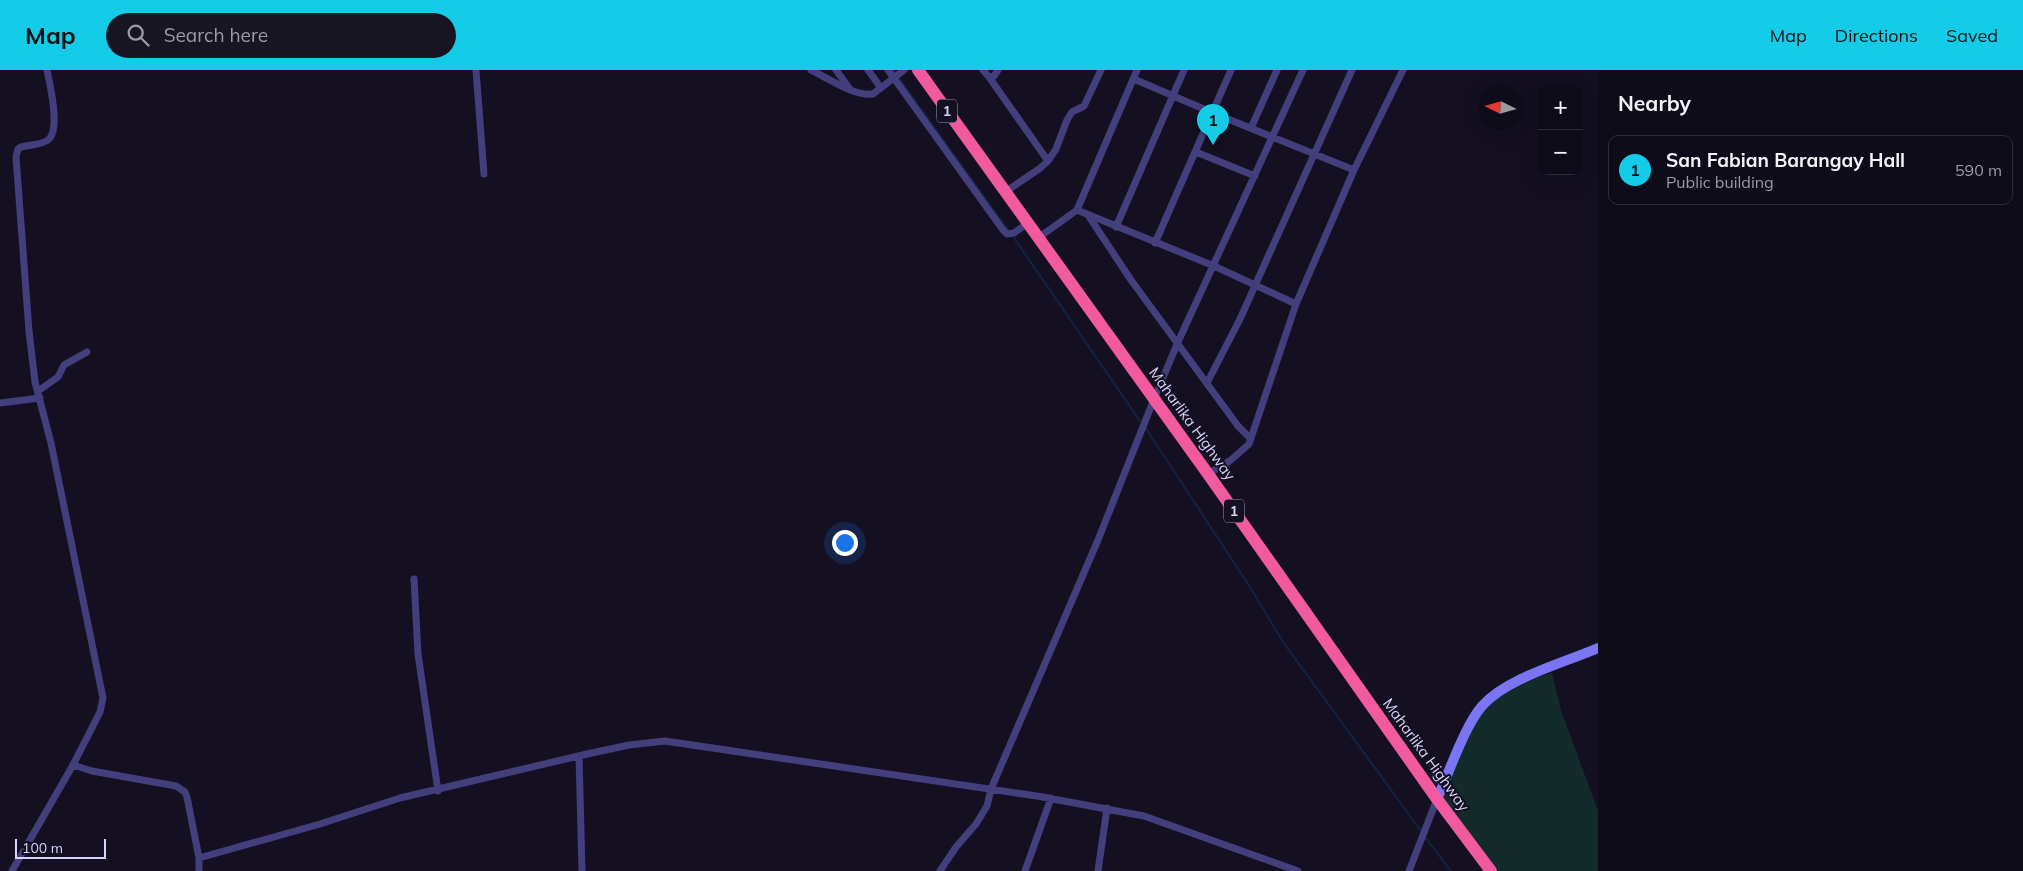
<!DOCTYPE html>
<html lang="en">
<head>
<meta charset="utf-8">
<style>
	body { margin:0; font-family:Mulish,sans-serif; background:#181523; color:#f1f3f6 }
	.controls { position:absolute; right:15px; top:15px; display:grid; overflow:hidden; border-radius:10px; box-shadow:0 5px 20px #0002 }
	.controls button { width:45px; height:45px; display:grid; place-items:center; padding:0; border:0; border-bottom:1px solid #2f2c39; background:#0f0c1a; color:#f1f3f6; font:25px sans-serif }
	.compass { position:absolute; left:1478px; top:15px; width:45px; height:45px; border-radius:50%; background:#0f0c1a; box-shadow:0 5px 20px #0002; rotate:275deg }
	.scale { position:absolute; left:15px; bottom:12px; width:91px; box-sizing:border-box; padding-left:5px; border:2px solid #dad4fb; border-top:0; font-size:14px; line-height:18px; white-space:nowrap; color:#dad4fb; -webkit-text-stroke:4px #141022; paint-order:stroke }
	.you { position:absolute; left:844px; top:472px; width:18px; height:18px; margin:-12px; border:4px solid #fff; border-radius:50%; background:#1a73e8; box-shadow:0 0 0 8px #1a73e833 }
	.badge { display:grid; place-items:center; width:32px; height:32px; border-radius:50%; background:#14cce8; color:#111; font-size:16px; font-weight:700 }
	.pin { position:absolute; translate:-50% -41px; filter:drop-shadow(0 1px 2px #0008) }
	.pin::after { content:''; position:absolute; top:26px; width:18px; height:15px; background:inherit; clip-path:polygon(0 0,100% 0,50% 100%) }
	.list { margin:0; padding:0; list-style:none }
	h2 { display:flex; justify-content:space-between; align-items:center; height:65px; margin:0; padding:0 20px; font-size:21px }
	h2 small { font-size:16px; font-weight:400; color:#9b9ba2 }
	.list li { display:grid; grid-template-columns:32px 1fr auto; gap:15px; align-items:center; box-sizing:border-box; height:70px; margin:0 10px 10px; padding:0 10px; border:1px solid #2f2c39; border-radius:10px }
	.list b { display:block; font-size:19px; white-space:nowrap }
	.list p { margin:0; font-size:16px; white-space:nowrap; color:#9b9ba2 }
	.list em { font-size:16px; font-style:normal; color:#9b9ba2 }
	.icon { flex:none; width:28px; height:28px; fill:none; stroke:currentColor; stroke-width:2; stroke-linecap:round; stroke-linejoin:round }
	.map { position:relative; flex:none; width:1598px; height:801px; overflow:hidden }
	header { display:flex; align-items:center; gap:30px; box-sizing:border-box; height:70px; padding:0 25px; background:#14cce8; color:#111 }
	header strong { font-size:24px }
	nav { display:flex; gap:28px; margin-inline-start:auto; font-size:18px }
	.search { width:350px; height:45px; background:#181523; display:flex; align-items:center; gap:12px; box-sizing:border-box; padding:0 18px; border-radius:28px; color:#9b9ba2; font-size:19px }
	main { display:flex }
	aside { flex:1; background:#0f0c1a }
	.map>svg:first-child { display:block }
</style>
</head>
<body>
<header>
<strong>Map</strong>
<div class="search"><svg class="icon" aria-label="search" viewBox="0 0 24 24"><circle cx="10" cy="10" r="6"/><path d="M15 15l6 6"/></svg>Search here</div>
<nav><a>Map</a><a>Directions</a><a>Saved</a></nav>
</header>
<main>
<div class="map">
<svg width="1598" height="801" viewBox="0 0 1598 801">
	<rect width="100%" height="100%" fill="#141022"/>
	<path fill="#132b2b" d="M 1552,603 L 1561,640 L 1598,741 L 1598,801 L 1498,801 L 1442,728 C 1452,702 1471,651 1491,632 C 1506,617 1532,609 1552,603 Z"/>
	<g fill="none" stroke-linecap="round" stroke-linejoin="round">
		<path stroke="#122444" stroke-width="2" d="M 893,0 L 895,2
			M 900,10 L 1008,160
			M 1014,168 L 1140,351
			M 1145,357 L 1250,517 L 1283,572 L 1421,761
			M 1425,767 L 1451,801"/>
		<path stroke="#433f7d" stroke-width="7" d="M 476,0 L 484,104
			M 811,0 C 828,8 855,27 873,24 L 904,0
			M 836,0 L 849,18
			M 868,0 L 881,18
			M 888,0 L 1003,160 L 1007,164 L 1014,163 L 1028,153
			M 983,0 L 989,7 L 994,6 L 998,0
			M 989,7 L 1048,91
			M 1134,9 L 1213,43 L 1354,100
			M 1251,58 L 1277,0
			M 1196,82 L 1255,106
			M 1005,122 L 1039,99 L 1048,91 L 1056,79 L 1067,50 L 1072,42 L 1084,36 L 1101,0
			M 1077,140 L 1214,196 L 1296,234
			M 1088,145 L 1131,210 L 1238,356 L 1251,369
			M 1116,157 L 1184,0
			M 1038,168 L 1077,140 L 1137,0
			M 1155,173 L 1231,0
			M 1207,313 L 1240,249 L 1352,0
			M 38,321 L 58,307 L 64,295 L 87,282
			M 0,333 L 40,328
			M 1208,404 L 1231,390 L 1249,374 L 1296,234 L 1354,100 L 1403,0
			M 414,509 L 418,584 L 438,721
			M 579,686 L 582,801
			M 73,695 L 92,701 L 176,716 L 185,722 L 187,727 L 199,788 L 199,801
			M 199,788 L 320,754 L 400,728 L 587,684 L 629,675 L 665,671 L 1037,726 L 1144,746 L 1298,801
			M 12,801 L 73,695 L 100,642 L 103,628 L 51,373 L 35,312 L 29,261 L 16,87 L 18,79 L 21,77 C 29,75 41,75 48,70 C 61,60 50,15 47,0
			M 940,801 L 956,777 L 976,754 L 987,736 L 991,719 L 1098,470 L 1154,329 L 1178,272 L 1303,0
			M 1025,801 L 1051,728
			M 1098,801 L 1107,738
			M 1409,801 L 1437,729"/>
		<path stroke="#7b74f3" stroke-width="10" d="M 1437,729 C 1449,703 1464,657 1482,636 C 1507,608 1563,593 1598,578"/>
		<path stroke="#f15a9e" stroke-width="12" d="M 918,0 L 1208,404 L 1437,729 L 1491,801"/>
	</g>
	<g text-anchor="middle" stroke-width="4" stroke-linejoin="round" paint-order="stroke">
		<g fill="#141022" stroke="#9f99ba" stroke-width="1">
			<rect x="937" y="29.5" width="20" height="23" rx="4"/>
			<rect x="1224" y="429.5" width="20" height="23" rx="4"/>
		</g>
		<g font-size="14" font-weight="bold" fill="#dad4fb">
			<text x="947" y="46">1</text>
			<text x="1234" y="446">1</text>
		</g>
		<g font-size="15" fill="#dad4fb" stroke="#141022">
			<text transform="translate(1192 354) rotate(54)" y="5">Maharlika Highway</text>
			<text transform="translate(1426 685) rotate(54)" y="5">Maharlika Highway</text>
		</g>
	</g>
</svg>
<div class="controls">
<button>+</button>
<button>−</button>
</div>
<svg class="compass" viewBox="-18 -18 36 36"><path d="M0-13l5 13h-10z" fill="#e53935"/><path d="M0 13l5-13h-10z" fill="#9b9ba2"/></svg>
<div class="scale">100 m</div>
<div class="you"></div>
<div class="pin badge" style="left:1213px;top:75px">1</div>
</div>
<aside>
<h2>Nearby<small></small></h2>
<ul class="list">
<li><span class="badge">1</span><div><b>San Fabian Barangay Hall</b><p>Public building</p></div><em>590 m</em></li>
</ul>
</aside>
</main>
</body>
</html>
